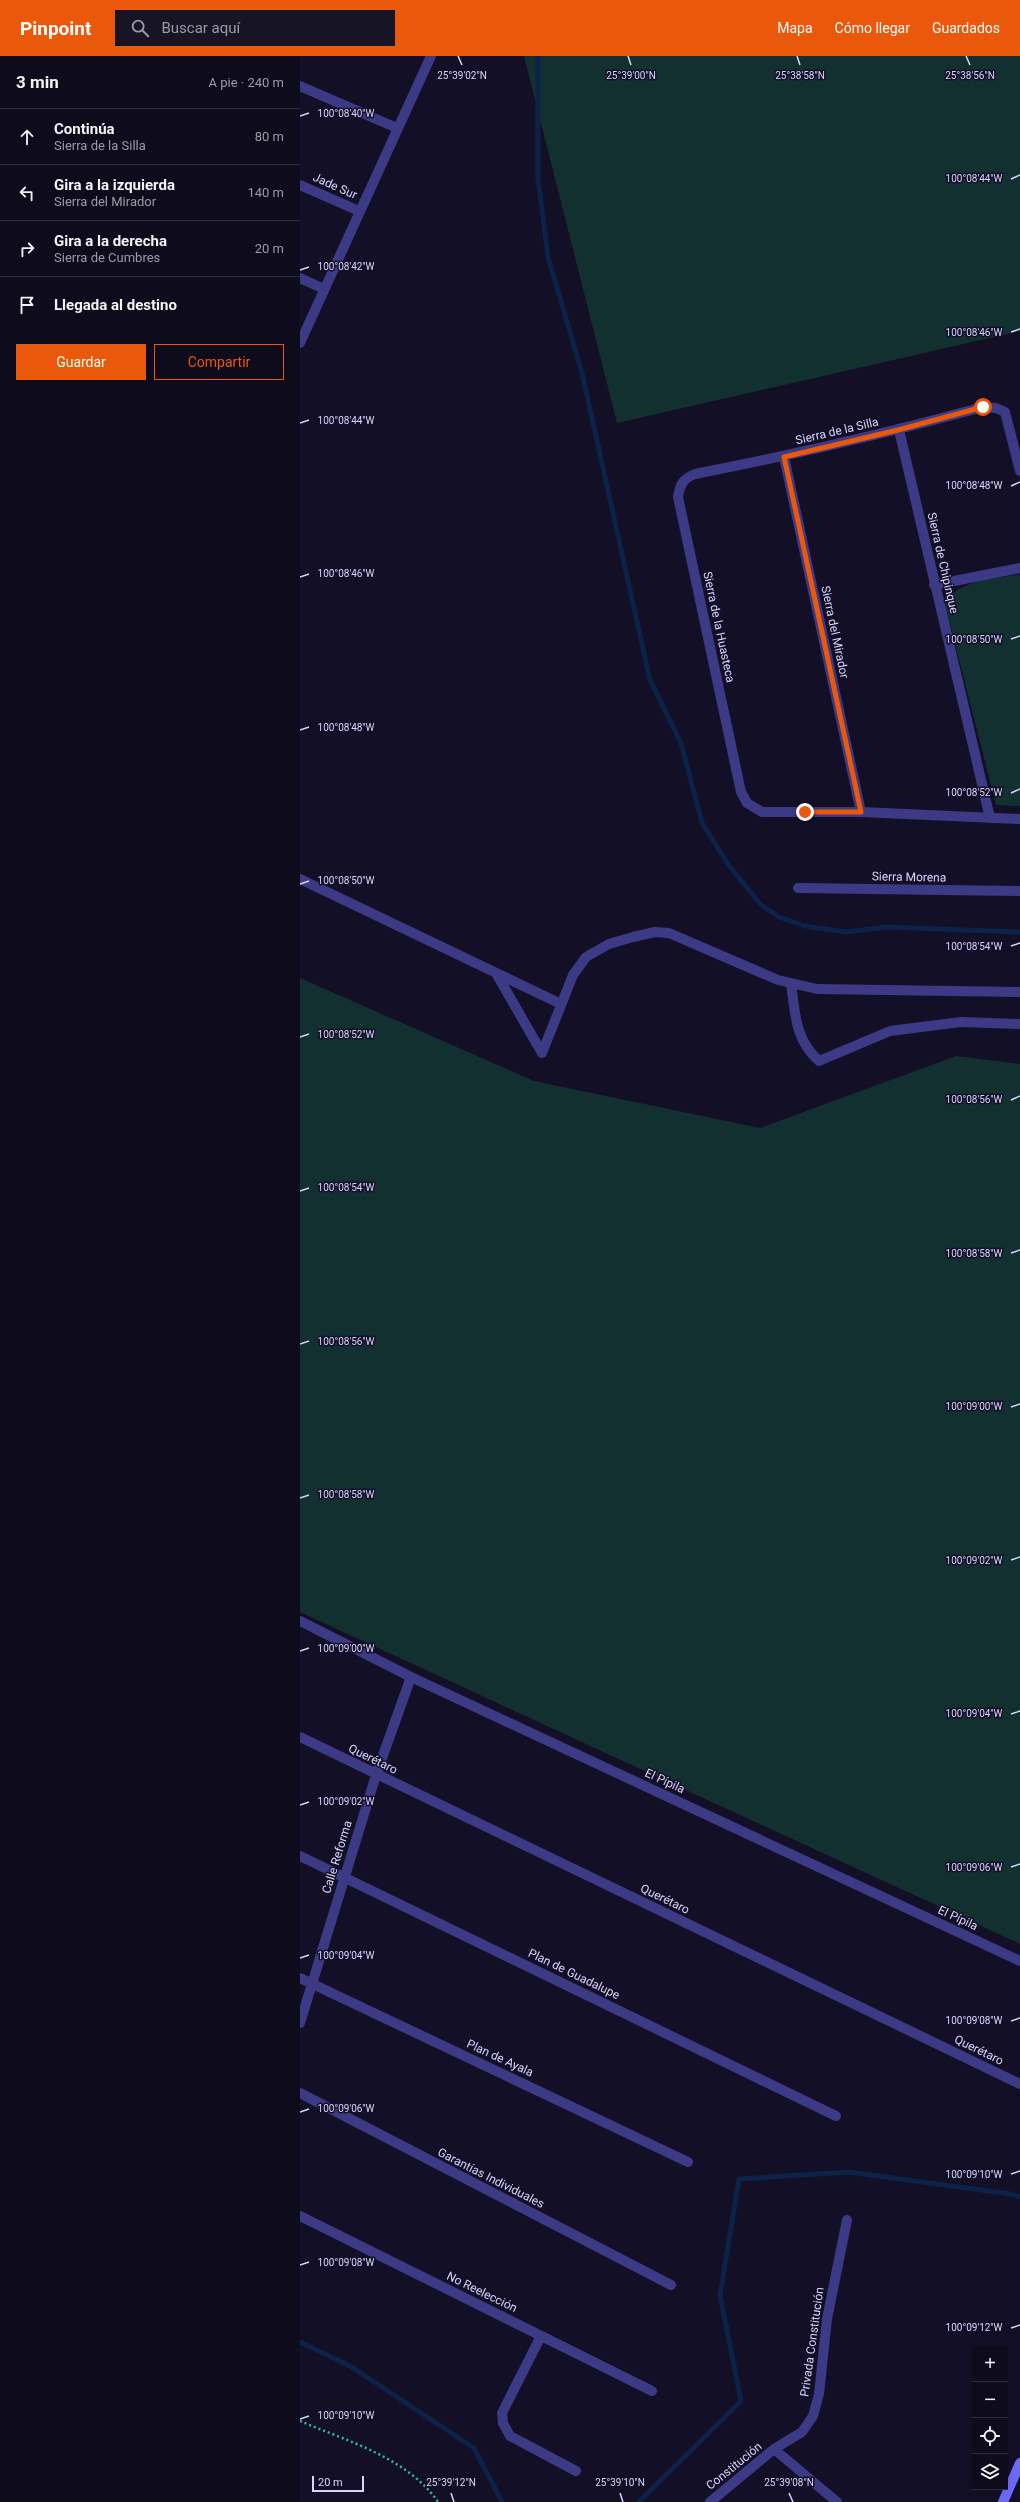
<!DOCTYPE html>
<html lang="es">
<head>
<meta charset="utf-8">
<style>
	body { margin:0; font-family:Roboto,sans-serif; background:#171425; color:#f1f3f6 }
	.controls { position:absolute; right:12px; bottom:12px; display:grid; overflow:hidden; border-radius:0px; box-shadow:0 4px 16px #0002 }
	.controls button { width:36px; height:36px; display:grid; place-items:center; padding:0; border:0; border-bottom:1px solid #2e2b3b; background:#0e0b1c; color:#f1f3f6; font:20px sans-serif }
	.scale { position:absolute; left:12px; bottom:10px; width:52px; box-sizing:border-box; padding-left:4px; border:2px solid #d9d4ff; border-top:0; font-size:11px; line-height:14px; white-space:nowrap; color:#d9d4ff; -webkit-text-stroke:3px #130f26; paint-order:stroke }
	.stop { position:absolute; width:12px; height:12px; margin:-9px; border:3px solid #ea580c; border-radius:50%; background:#fff }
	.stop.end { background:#ea580c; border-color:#fff; box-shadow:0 1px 4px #0008 }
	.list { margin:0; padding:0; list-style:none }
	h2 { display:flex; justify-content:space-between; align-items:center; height:52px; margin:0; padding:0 16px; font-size:17px }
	h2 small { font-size:13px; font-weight:400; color:#9b9ba3 }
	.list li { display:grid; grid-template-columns:26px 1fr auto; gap:12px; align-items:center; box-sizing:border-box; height:56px; padding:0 16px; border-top:1px solid #2e2b3b }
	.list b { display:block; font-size:15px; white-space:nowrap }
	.list p { margin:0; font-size:13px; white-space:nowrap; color:#9b9ba3 }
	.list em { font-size:13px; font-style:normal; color:#9b9ba3 }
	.actions { display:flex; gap:8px; padding:12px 16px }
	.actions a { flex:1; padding:9px 0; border:1px solid #ea580c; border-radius:0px; text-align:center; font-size:14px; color:#ea580c }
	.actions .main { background:#ea580c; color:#fff }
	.icon { flex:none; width:22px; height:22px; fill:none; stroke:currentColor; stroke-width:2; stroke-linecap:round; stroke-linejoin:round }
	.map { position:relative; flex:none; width:720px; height:2446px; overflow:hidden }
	header { display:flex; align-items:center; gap:24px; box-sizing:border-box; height:56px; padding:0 20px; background:#ea580c; color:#fff }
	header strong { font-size:19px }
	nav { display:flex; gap:22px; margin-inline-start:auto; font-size:14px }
	.search { width:280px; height:36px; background:#171425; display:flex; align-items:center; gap:10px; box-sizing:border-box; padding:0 14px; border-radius:0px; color:#9b9ba3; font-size:15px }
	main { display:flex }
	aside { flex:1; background:#0e0b1c }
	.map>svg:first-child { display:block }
</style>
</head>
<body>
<header>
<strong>Pinpoint</strong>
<div class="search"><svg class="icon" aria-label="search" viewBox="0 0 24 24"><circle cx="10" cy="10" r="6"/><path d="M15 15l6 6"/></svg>Buscar aquí</div>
<nav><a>Mapa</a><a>Cómo llegar</a><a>Guardados</a></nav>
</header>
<main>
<aside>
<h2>3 min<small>A pie · 240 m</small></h2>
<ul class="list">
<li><svg class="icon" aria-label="ahead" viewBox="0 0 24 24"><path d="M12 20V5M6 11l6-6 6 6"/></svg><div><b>Continúa</b><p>Sierra de la Silla</p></div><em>80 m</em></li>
<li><svg class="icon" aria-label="left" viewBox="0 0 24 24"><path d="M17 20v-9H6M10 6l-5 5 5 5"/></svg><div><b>Gira a la izquierda</b><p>Sierra del Mirador</p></div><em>140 m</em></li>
<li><svg class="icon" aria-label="right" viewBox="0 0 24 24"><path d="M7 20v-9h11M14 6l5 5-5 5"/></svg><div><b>Gira a la derecha</b><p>Sierra de Cumbres</p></div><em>20 m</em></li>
<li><svg class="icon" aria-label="arrive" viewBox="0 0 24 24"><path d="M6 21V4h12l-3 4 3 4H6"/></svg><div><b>Llegada al destino</b></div></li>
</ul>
<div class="actions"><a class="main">Guardar</a><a>Compartir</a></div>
</aside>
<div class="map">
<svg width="720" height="2446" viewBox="0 0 720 2446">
	<rect width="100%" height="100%" fill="#130f26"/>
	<path fill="#12302f" d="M 224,0 L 720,0 L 720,275 L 317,367 Z
		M 720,518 L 720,750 L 696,749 L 645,548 C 658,523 695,523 720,518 Z
		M 0,922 L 234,1025 L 460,1072 L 656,1000 L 720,1008 L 720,1888 L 0,1556 Z"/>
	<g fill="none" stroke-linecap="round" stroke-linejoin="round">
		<path stroke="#0c2248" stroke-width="5" d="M 238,0 L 238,123 L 248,201 L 282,317 L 350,624 L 381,687 L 402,767 L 428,808 L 460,848 L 479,861 L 505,870 L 546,876 L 587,871 L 720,876
			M 0,2286 L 50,2310 L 174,2392 L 202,2446
			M 339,2446 L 441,2345 L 420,2239 L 439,2123 L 549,2116 L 711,2138 L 720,2141"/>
		<path stroke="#2fb8b0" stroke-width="2.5" stroke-dasharray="2 3" stroke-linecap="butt" d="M 0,2365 C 47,2385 108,2402 138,2446"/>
		<path stroke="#3d3a85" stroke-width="10" d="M 0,30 L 97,72
			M 0,129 L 59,155
			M 0,222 L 24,233
			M 0,287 L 131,0
			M 599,374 L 690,762
			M 484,401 L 561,756
			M 720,415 L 705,356 L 696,352 L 683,351 C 588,377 492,399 395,418 C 383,423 380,428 378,441 L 441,736 L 447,747 L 462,756 L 561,756 L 720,763
			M 634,529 L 720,512
			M 0,823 L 261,948
			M 498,832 L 720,835
			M 196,917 L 242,997
			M 491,927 C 495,957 495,984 519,1005 L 590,975 L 661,966 L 720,968
			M 242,997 L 273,919 L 286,901 L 309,888 L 333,881 L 355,876 L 369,877 L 478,924 L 517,933 L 720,936
			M 0,1565 L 111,1621 L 720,1905
			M 0,1681 L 720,2028
			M 0,1800 L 536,2060
			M 0,1922 L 388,2106
			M 0,1967 L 76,1719 L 111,1621
			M 0,2037 L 371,2229
			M 0,2160 L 352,2335
			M 241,2280 L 202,2357 L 203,2367 L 210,2380 L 276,2415
			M 474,2393 L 537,2446
			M 410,2446 L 474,2393 L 502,2376 L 513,2360 L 519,2338 L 527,2263 L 547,2164"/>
		<path stroke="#6f6bff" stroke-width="10" d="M 703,2446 L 720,2407"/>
	</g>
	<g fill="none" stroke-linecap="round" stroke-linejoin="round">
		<path stroke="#ea580c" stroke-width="5" d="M 505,756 L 561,756 L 484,401 L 598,374 L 683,351"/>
	</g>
	<path fill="none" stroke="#d9d4ff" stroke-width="1.5" d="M 158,0 L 162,9M 328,0 L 331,9M 497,0 L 500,9M 666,0 L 670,9M 0,60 L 9,57M 711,123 L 720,119M 0,214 L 9,211M 711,276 L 720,273M 0,367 L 9,364M 711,430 L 720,426M 0,521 L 9,518M 711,583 L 720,580M 0,674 L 9,671M 711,737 L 720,733M 0,828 L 9,825M 711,890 L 720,887M 0,981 L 9,978M 711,1044 L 720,1040M 0,1135 L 9,1132M 711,1197 L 720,1194M 0,1288 L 9,1285M 711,1351 L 720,1348M 0,1442 L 9,1439M 711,1504 L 720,1501M 0,1595 L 9,1592M 711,1658 L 720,1655M 0,1749 L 9,1746M 711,1811 L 720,1808M 0,1902 L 9,1899M 711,1965 L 720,1962M 0,2056 L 9,2053M 711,2118 L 720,2115M 0,2209 L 9,2206M 711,2272 L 720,2269M 0,2363 L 9,2360M 151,2437 L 154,2446M 320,2437 L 323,2446M 489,2437 L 493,2446"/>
	<g text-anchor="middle" stroke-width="3" stroke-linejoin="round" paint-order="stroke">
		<g font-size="12" fill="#d9d4ff" stroke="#130f26">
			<text transform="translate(35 130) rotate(24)" y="4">Jade Sur</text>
			<text transform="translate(537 375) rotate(-13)" y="4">Sierra de la Silla</text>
			<text transform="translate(643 507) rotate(77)" y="4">Sierra de Chipinque</text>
			<text transform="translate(419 571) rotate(78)" y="4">Sierra de la Huasteca</text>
			<text transform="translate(535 576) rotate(78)" y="4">Sierra del Mirador</text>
			<text transform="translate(609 821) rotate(1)" y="4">Sierra Morena</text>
			<text transform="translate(73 1703) rotate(26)" y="4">Querétaro</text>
			<text transform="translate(365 1725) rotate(25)" y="4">El Pípila</text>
			<text transform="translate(37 1801) rotate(-73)" y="4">Calle Reforma</text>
			<text transform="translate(365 1843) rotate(26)" y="4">Querétaro</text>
			<text transform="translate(658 1862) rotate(25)" y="4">El Pípila</text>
			<text transform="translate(274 1918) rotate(26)" y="4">Plan de Guadalupe</text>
			<text transform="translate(679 1994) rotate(26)" y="4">Querétaro</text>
			<text transform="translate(200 2002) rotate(25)" y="4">Plan de Ayala</text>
			<text transform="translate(191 2122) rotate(27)" y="4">Garantías Individuales</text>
			<text transform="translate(182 2236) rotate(26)" y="4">No Reelección</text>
			<text transform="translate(512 2286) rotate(-82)" y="4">Privada Constitución</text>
			<text transform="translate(434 2410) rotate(-39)" y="4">Constitución</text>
		</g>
	</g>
	<g font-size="10" text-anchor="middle" fill="#d9d4ff" stroke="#130f26" stroke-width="3" stroke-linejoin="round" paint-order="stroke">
		<text x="670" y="23">25°38'56"N</text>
		<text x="162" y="23">25°39'02"N</text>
		<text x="331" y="23">25°39'00"N</text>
		<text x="500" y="23">25°38'58"N</text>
		<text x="46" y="61">100°08'40"W</text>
		<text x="674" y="126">100°08'44"W</text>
		<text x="46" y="214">100°08'42"W</text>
		<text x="674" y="280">100°08'46"W</text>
		<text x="46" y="368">100°08'44"W</text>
		<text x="674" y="433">100°08'48"W</text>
		<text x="46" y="521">100°08'46"W</text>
		<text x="674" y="587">100°08'50"W</text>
		<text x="46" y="675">100°08'48"W</text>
		<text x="674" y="740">100°08'52"W</text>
		<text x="46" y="828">100°08'50"W</text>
		<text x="674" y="894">100°08'54"W</text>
		<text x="46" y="982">100°08'52"W</text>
		<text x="674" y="1047">100°08'56"W</text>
		<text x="46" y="1135">100°08'54"W</text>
		<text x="674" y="1201">100°08'58"W</text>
		<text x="46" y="1289">100°08'56"W</text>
		<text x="674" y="1354">100°09'00"W</text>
		<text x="46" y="1442">100°08'58"W</text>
		<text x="674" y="1508">100°09'02"W</text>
		<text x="46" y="1596">100°09'00"W</text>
		<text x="674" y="1661">100°09'04"W</text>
		<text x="46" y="1749">100°09'02"W</text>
		<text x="674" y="1815">100°09'06"W</text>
		<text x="46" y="1903">100°09'04"W</text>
		<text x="674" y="1968">100°09'08"W</text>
		<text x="46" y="2056">100°09'06"W</text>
		<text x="674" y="2122">100°09'10"W</text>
		<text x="46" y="2210">100°09'08"W</text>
		<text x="674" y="2275">100°09'12"W</text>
		<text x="46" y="2363">100°09'10"W</text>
		<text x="151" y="2430">25°39'12"N</text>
		<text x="320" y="2430">25°39'10"N</text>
		<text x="489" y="2430">25°39'08"N</text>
	</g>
</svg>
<div class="controls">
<button>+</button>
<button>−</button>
<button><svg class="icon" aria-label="locate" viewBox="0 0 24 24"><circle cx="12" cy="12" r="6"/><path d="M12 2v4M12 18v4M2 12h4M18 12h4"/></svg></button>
<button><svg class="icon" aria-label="layers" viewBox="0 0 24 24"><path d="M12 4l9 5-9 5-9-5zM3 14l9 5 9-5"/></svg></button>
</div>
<div class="scale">20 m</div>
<div class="stop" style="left:683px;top:351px"></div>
<div class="stop end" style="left:505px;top:756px"></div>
</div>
</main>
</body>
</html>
